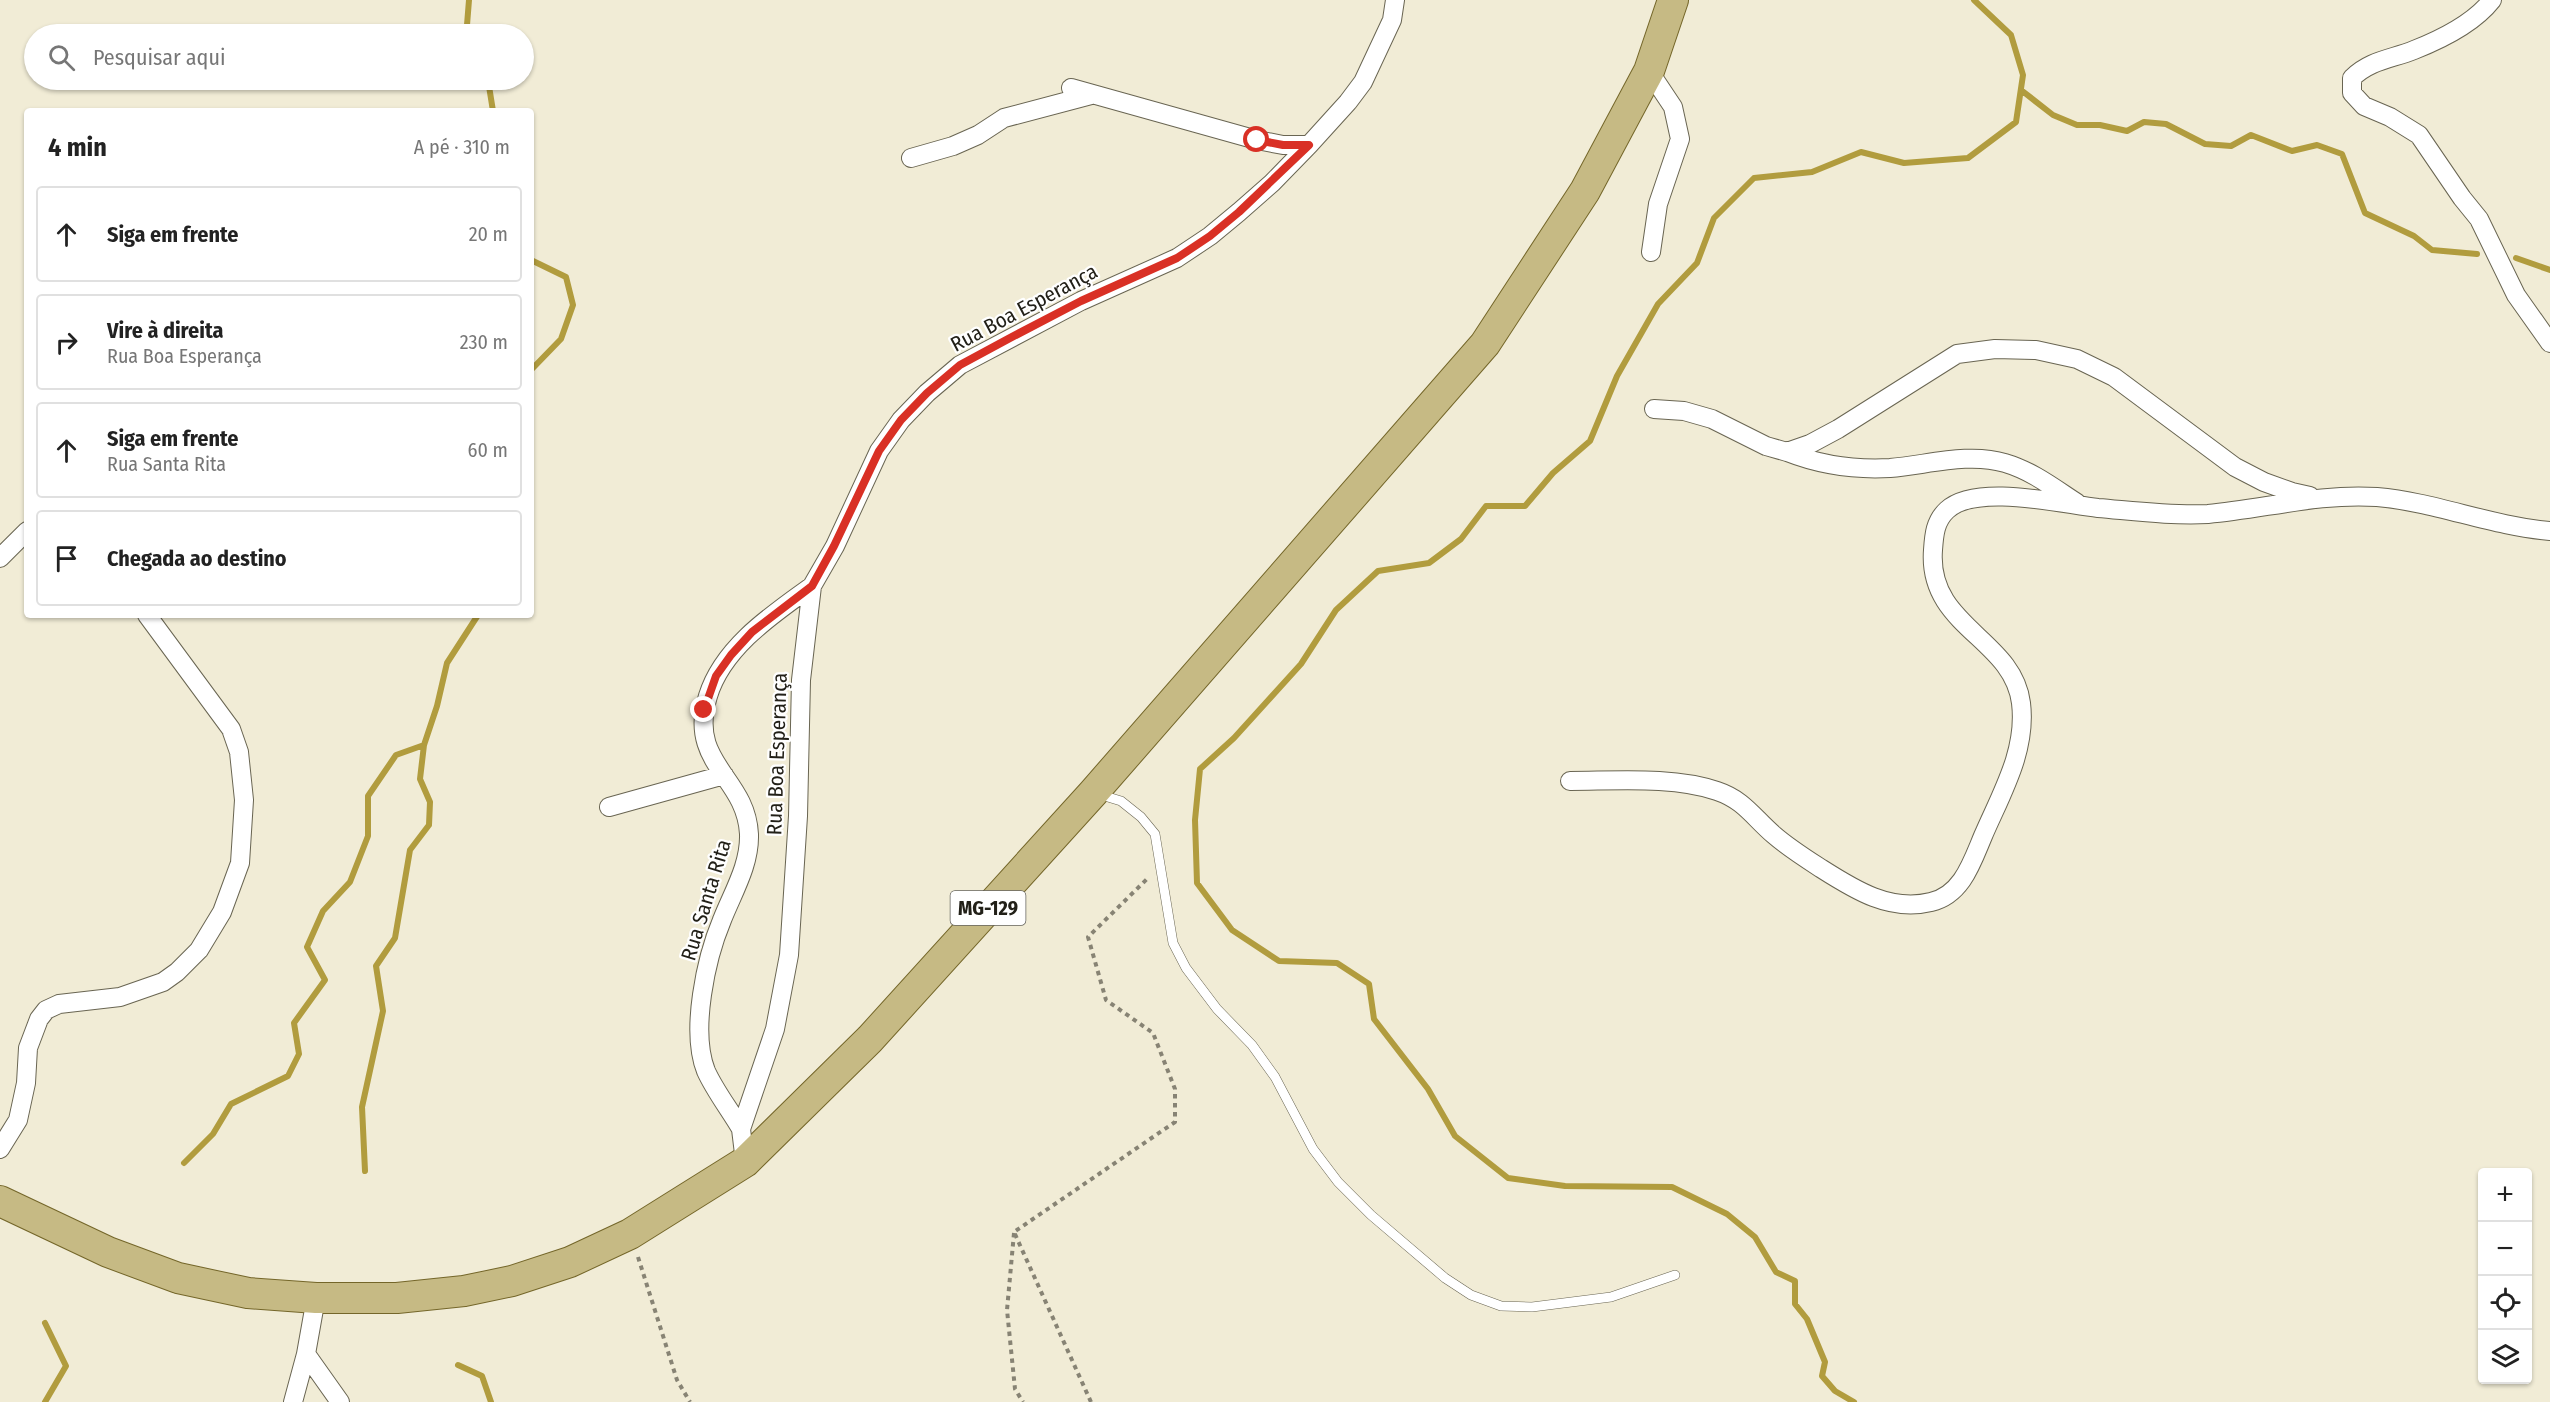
<!DOCTYPE html>
<html lang="pt">
<head>
<meta charset="utf-8">
<style>
	body { margin:0; font-family:"Fira Sans Condensed",sans-serif; background:#f6f6f6; color:#222 }
	.controls { position:absolute; right:18px; bottom:18px; display:grid; overflow:hidden; border-radius:6px; box-shadow:0 2px 4px #0004 }
	.controls button { width:54px; height:54px; display:grid; place-items:center; padding:0; border:0; border-bottom:2px solid #e0e0e0; background:#fff; color:#222; font:30px sans-serif }
	.stop { position:absolute; width:18px; height:18px; margin:-14px; border:4px solid #d93025; border-radius:50%; background:#fff }
	.stop.end { background:#d93025; border-color:#fff; box-shadow:0 2px 6px #0008 }
	.list { margin:0; padding:0; list-style:none }
	h2 { display:flex; justify-content:space-between; align-items:center; height:78px; margin:0; padding:0 24px; font-size:26px }
	h2 small { font-size:20px; font-weight:400; color:#767676 }
	.list li { display:grid; grid-template-columns:39px 1fr auto; gap:18px; align-items:center; box-sizing:border-box; height:96px; margin:0 12px 12px; padding:0 12px; border:2px solid #e0e0e0; border-radius:6px }
	.list b { display:block; font-size:22px; white-space:nowrap }
	.list p { margin:0; font-size:20px; white-space:nowrap; color:#767676 }
	.list em { font-size:20px; font-style:normal; color:#767676 }
	.icon { flex:none; width:33px; height:33px; fill:none; stroke:currentColor; stroke-width:2; stroke-linecap:round; stroke-linejoin:round }
	.map { position:relative; flex:none; width:2550px; height:1402px; overflow:hidden }
	.search { position:absolute; background:#fff; box-shadow:0 2px 4px #0004; left:24px; top:24px; width:510px; height:66px; display:flex; align-items:center; gap:15px; box-sizing:border-box; padding:0 21px; border-radius:33px; color:#767676; font-size:22px }
	.panel { position:absolute; background:#fff; box-shadow:0 2px 4px #0004; left:24px; top:108px; width:510px; height:510px; border-radius:6px }
	.map>svg:first-child { display:block }
</style>
</head>
<body>
<div class="map">
<svg width="2550" height="1402" viewBox="0 0 2550 1402">
	<rect width="100%" height="100%" fill="#f1ecd6"/>
	<g fill="none" stroke-linecap="round" stroke-linejoin="round">
		<path stroke="#b19c3e" stroke-width="6" d="M 469,0 L 467,25 L 473,34
			M 488,80 L 493,111
			M 2021,90 L 2053,115 L 2077,125 L 2100,125 L 2127,131 L 2144,122 L 2166,124 L 2205,144 L 2231,146 L 2251,135 L 2292,151 L 2317,145 L 2342,154 L 2365,213 L 2414,236 L 2432,250 L 2477,254
			M 2516,258 L 2550,270
			M 531,260 L 566,277 L 573,305 L 561,339 L 531,370
			M 184,1163 L 213,1134 L 231,1104 L 288,1076 L 299,1054 L 294,1023 L 325,980 L 307,947 L 323,911 L 350,882 L 368,836 L 368,796 L 396,755 L 424,745 L 437,706 L 447,663 L 478,615
			M 365,1171 L 362,1107 L 383,1011 L 376,966 L 395,938 L 410,850 L 429,825 L 430,802 L 420,779 L 424,745
			M 458,1365 L 482,1376 L 491,1402
			M 45,1402 L 66,1366 L 45,1323
			M 1854,1402 L 1835,1391 L 1822,1376 L 1825,1362 L 1807,1319 L 1795,1304 L 1795,1281 L 1776,1272 L 1755,1237 L 1727,1214 L 1672,1187 L 1565,1186 L 1508,1178 L 1455,1136 L 1428,1089 L 1374,1019 L 1369,984 L 1337,963 L 1279,961 L 1232,930 L 1197,883 L 1195,820 L 1200,769 L 1234,738 L 1301,664 L 1336,610 L 1378,571 L 1429,563 L 1461,539 L 1486,506 L 1525,506 L 1553,473 L 1590,441 L 1617,376 L 1658,304 L 1697,263 L 1714,218 L 1754,178 L 1812,172 L 1861,152 L 1904,163 L 1968,158 L 2016,122 L 2023,75 L 2011,35 L 1974,0"/>
		<g stroke="#696552" stroke-width="10">
			<path id="lane" d="M 1098,794 L 1121,801 L 1141,817 L 1155,834 L 1173,943 L 1186,968 L 1217,1009 L 1252,1045 L 1275,1077 L 1313,1149 L 1338,1182 L 1371,1215 L 1445,1278 L 1471,1295 L 1501,1306 L 1532,1307 L 1611,1297 L 1675,1275"/>
		</g>
		<g stroke="#696552" stroke-width="20">
			<path id="street" d="M 2492,0 C 2474,23 2442,39 2414,50 C 2392,59 2370,60 2352,78 L 2352,93 L 2364,106 L 2390,117 L 2419,135 L 2462,198 L 2479,219 L 2516,295 L 2550,343
				M 1649,71 L 1673,107 L 1680,139 L 1658,204 L 1651,252
				M 1071,88 L 1257,140 L 1283,145 L 1309,145
				M 911,158 L 953,146 L 978,135 L 1004,118 L 1091,95
				M 1654,409 L 1684,411 L 1712,419 L 1766,446 L 1787,452 L 1810,444 L 1838,429 L 1957,354 L 1995,349 L 2036,350 L 2077,359 L 2114,377 L 2235,467 L 2264,482 L 2292,492 L 2310,496
				M 1787,452 C 1820,465 1854,470 1890,468 C 1927,465 1969,452 2005,463 C 2032,471 2054,488 2077,503
				M 0,558 L 27,531
				M 1570,781 C 1615,781 1674,776 1717,791 C 1744,800 1753,817 1774,835 C 1789,848 1805,858 1822,869 C 1855,890 1890,912 1931,902 C 1962,895 1972,862 1983,836 C 2001,794 2027,751 2021,703 C 2013,638 1927,627 1933,550 C 1934,535 1935,521 1947,510 C 1976,483 2061,504 2098,508 C 2134,511 2172,516 2208,514 C 2264,509 2320,493 2377,497 C 2435,502 2491,526 2550,531
				M 609,807 L 724,775
				M 741,1129 C 730,1110 715,1091 706,1071 C 690,1031 706,958 722,920 C 733,892 750,865 749,834 C 746,776 687,764 708,696 C 723,647 773,614 812,586
				M 0,1149 L 18,1120 L 26,1083 L 28,1048 L 39,1019 L 46,1010 L 59,1004 L 120,997 L 163,982 L 177,972 L 199,950 L 222,912 L 240,863 L 244,800 L 239,752 L 231,729 L 147,615
				M 745,1162 L 741,1129 L 775,1029 L 789,955 L 798,816 L 801,680 L 812,586 L 835,546 L 879,451 L 901,420 L 927,393 L 960,365 L 1081,301 L 1177,258 L 1210,236 L 1239,212 L 1272,183 L 1309,145 L 1348,102 L 1363,82 L 1392,20 L 1395,0
				M 306,1354 L 340,1402
				M 293,1402 L 306,1354 L 316,1298"/>
		</g>
		<g stroke="#746629" stroke-width="32">
			<path id="primary" d="M 0,1201 L 108,1252 L 178,1278 L 248,1293 L 316,1298 L 397,1298 L 464,1291 L 512,1281 L 570,1262 L 630,1234 L 745,1162 L 870,1039 L 1093,793 L 1485,344 L 1585,191 L 1649,71 L 1673,0"/>
		</g>
		<path stroke="#878374" stroke-width="4" stroke-dasharray="4.5 4.5" stroke-linecap="butt" d="M 1014,1233 L 1007,1310 L 1015,1389 L 1023,1402
			M 638,1257 L 677,1380 L 690,1402
			M 1091,1402 L 1014,1232 L 1175,1122 L 1175,1089 L 1153,1033 L 1106,1000 L 1088,937 L 1148,878"/>
		<use href="#lane" stroke="#fff" stroke-width="9"/>
		<use href="#street" stroke="#fff" stroke-width="18"/>
		<use href="#primary" stroke="#c6ba84" stroke-width="30"/>
	</g>
	<g fill="none" stroke-linecap="round" stroke-linejoin="round">
		<path stroke="#d93025" stroke-width="8" d="M 704,710 L 716,676 L 731,655 L 752,632 L 812,586 L 834,546 L 879,451 L 901,420 L 927,393 L 960,365 L 1010,338 L 1081,301 L 1177,258 L 1210,236 L 1239,212 L 1309,145 L 1283,145 L 1257,140"/>
	</g>
	<g text-anchor="middle" stroke-width="4.5" stroke-linejoin="round" paint-order="stroke">
		<rect fill="#fff" stroke="#64635d" stroke-width="1.5" x="950.5" y="891" width="75" height="34" rx="4.5"/>
		<g font-size="20" font-weight="bold" fill="#222018">
			<text x="988" y="915">MG-129</text>
		</g>
		<g font-size="21" fill="#222018" stroke="#fff">
			<text transform="translate(1024 308) rotate(-28)" y="7">Rua Boa Esperança</text>
			<text transform="translate(777 754) rotate(-88)" y="7">Rua Boa Esperança</text>
			<text transform="translate(706 900) rotate(-73)" y="7">Rua Santa Rita</text>
		</g>
	</g>
</svg>
<div class="controls">
<button>+</button>
<button>−</button>
<button><svg class="icon" aria-label="locate" viewBox="0 0 24 24"><circle cx="12" cy="12" r="6"/><path d="M12 2v4M12 18v4M2 12h4M18 12h4"/></svg></button>
<button><svg class="icon" aria-label="layers" viewBox="0 0 24 24"><path d="M12 4l9 5-9 5-9-5zM3 14l9 5 9-5"/></svg></button>
</div>
<div class="stop" style="left:1257px;top:140px"></div>
<div class="stop end" style="left:704px;top:710px"></div>
<div class="search"><svg class="icon" aria-label="search" viewBox="0 0 24 24"><circle cx="10" cy="10" r="6"/><path d="M15 15l6 6"/></svg>Pesquisar aqui</div>
<section class="panel">
<h2>4 min<small>A pé · 310 m</small></h2>
<ul class="list">
<li><svg class="icon" aria-label="ahead" viewBox="0 0 24 24"><path d="M12 20V5M6 11l6-6 6 6"/></svg><div><b>Siga em frente</b></div><em>20 m</em></li>
<li><svg class="icon" aria-label="right" viewBox="0 0 24 24"><path d="M7 20v-9h11M14 6l5 5-5 5"/></svg><div><b>Vire à direita</b><p>Rua Boa Esperança</p></div><em>230 m</em></li>
<li><svg class="icon" aria-label="ahead" viewBox="0 0 24 24"><path d="M12 20V5M6 11l6-6 6 6"/></svg><div><b>Siga em frente</b><p>Rua Santa Rita</p></div><em>60 m</em></li>
<li><svg class="icon" aria-label="arrive" viewBox="0 0 24 24"><path d="M6 21V4h12l-3 4 3 4H6"/></svg><div><b>Chegada ao destino</b></div></li>
</ul>
</section>
</div>
</body>
</html>
